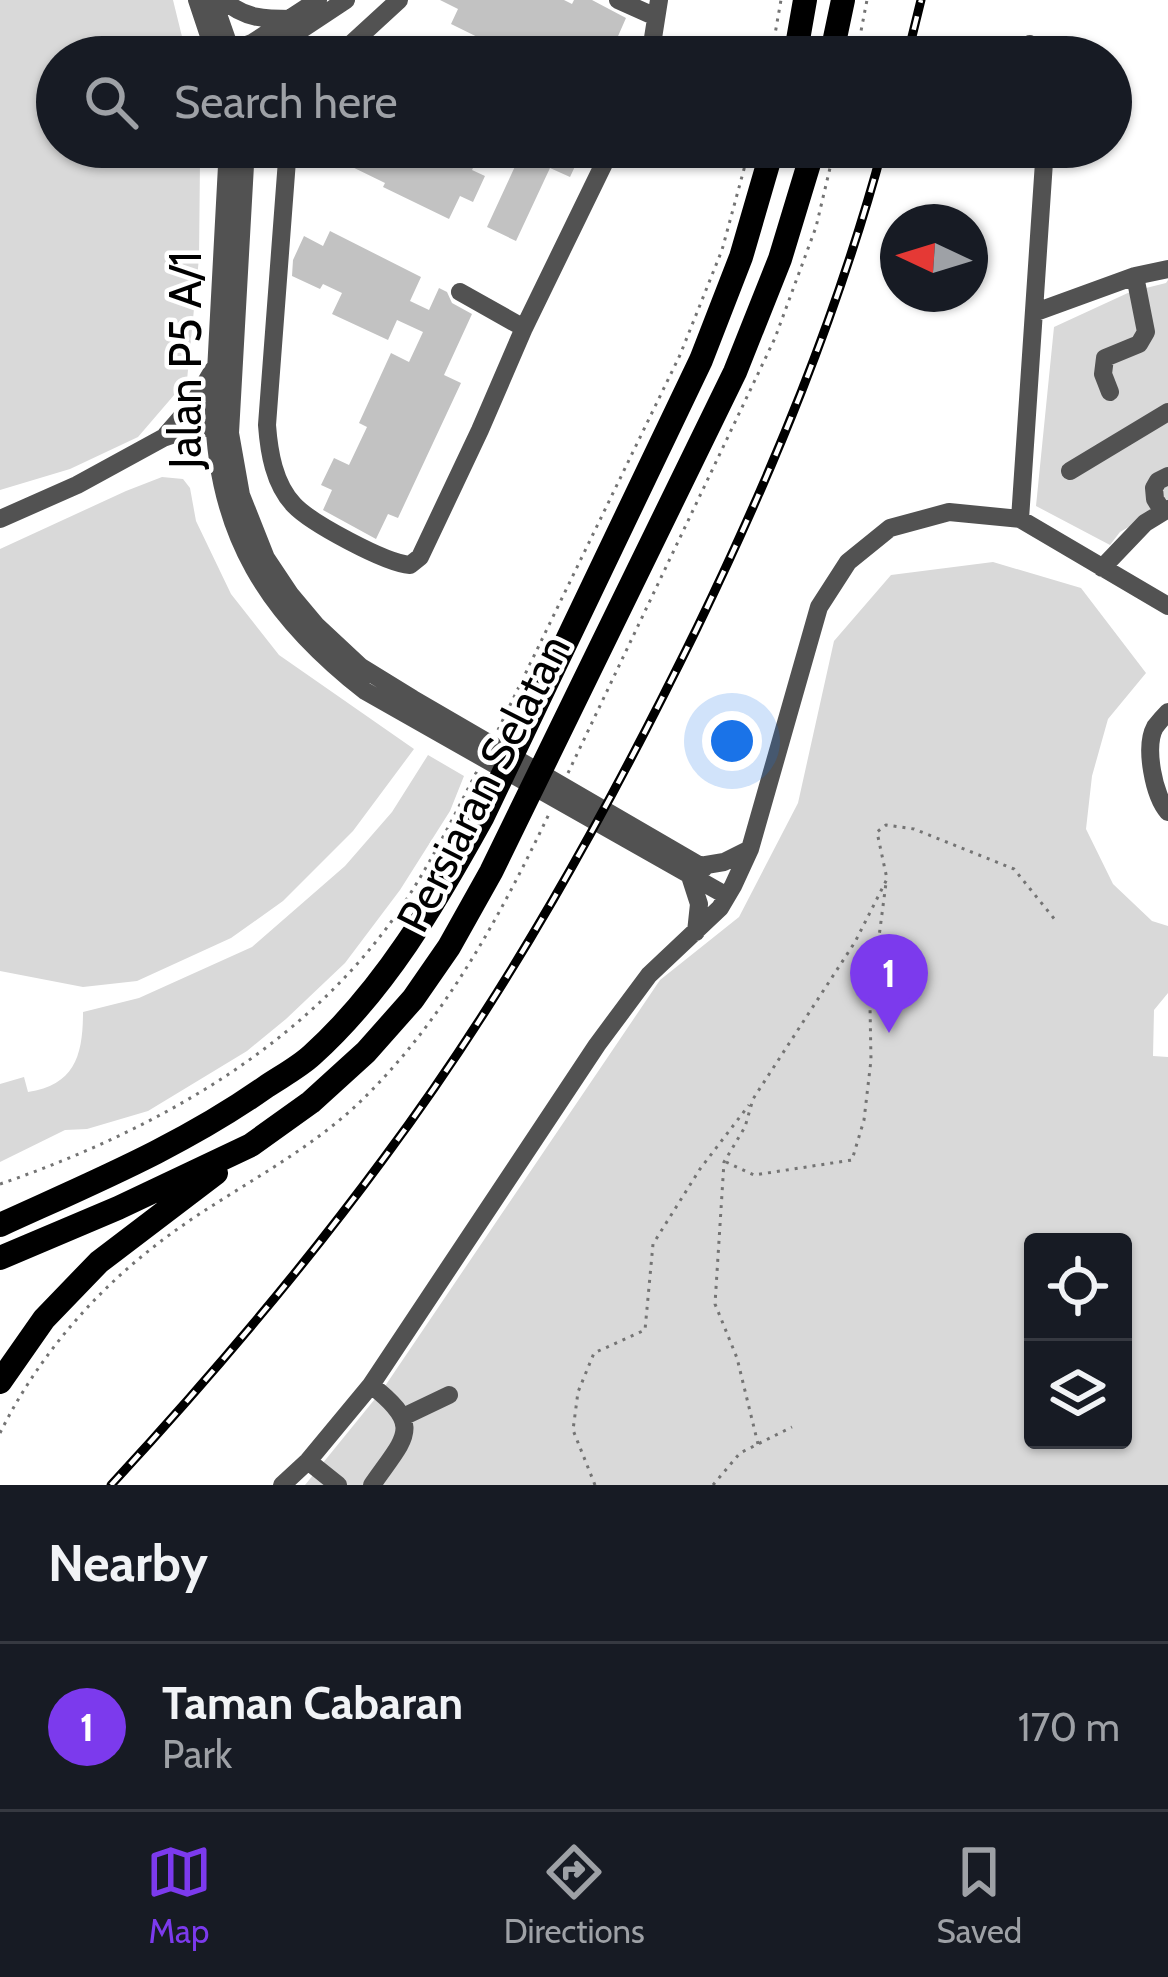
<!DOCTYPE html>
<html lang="en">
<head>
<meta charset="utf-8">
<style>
	body { margin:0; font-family:Cabin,sans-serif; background:#242831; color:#f1f3f6 }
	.controls { position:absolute; right:36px; bottom:36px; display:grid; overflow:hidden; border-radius:12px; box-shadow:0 3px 9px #0004 }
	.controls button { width:108px; height:108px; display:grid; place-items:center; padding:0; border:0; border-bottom:3px solid #363941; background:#171b24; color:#f1f3f6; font:60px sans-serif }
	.compass { position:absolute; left:880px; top:204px; width:108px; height:108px; border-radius:50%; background:#171b24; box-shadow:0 3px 9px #0004; rotate:274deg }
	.you { position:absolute; left:732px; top:741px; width:42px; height:42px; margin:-30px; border:9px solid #fff; border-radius:50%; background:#1a73e8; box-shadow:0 0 0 18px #1a73e833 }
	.badge { display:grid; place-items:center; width:78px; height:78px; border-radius:50%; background:#7c3aed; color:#fff; font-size:39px; font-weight:700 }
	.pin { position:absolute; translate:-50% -99px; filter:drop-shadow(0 3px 6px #0008) }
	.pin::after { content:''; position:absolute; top:63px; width:42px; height:36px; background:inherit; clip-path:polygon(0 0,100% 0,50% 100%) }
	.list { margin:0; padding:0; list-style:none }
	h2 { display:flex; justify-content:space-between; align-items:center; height:156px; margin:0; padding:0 48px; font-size:51px }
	h2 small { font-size:39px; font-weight:400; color:#9ea1a6 }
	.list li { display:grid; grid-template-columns:78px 1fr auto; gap:36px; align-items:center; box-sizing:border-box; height:168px; padding:0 48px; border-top:3px solid #363941 }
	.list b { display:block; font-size:45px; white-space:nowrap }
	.list p { margin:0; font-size:39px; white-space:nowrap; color:#9ea1a6 }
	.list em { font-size:39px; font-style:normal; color:#9ea1a6 }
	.icon { flex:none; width:66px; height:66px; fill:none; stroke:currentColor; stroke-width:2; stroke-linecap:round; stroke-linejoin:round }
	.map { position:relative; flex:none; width:1168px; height:1485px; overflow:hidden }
	.search { position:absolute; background:#171b24; box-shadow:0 3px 9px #0004; left:36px; right:36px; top:36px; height:132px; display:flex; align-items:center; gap:30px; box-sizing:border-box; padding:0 42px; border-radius:66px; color:#9ea1a6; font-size:45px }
	.sheet { height:324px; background:#171b24 }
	nav { display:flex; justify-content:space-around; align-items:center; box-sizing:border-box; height:168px; border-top:3px solid #363941; background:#171b24; font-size:33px; color:#9ea1a6 }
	nav a { display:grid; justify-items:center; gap:6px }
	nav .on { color:#7c3aed }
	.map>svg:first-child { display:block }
</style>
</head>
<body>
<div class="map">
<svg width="1168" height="1485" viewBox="0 0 1168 1485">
	<rect width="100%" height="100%" fill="#fff"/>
	<path fill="#d9d9d9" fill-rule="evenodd" d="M 0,0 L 173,0 L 187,57 L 57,57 L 57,147 L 198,147 L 200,161 L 199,258 L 187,380 L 138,437 L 70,469 L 0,490 Z
		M 1168,280 L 1168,504 L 1120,532 L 1110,545 L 1036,506 L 1054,327 L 1130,292 L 1166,283 Z
		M 162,477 L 183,479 L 190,488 L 196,521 L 231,594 L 279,655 L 414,749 L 353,831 L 283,901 L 231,938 L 137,981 L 83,987 L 0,971 L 0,549 L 126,491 Z
		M 993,562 L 1081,588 L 1146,673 L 1108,719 L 1092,776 L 1086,829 L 1113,884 L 1152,921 L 1168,926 L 1168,993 L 1154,1010 L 1153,1056 L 1168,1057 L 1168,1485 L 305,1485 L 383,1389 L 660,980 L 739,917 L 798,803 L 834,641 L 891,575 ZM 1033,1242 L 1123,1242 L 1123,1440 L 1033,1440 Z
		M 428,755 L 464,776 L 450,811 L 400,890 L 345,963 L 286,1019 L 247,1051 L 148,1111 L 87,1129 L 65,1130 L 0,1162 L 0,1084 L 24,1077 L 28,1092 C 75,1085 83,1055 83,1012 L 139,998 L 252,947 L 345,866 L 392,812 Z"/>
	<path fill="#c2c2c2" d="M 440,0 L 564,0 L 572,4 L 574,0 L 592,0 L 626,18 L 615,43 L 625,47 L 620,57 L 563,57 L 543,48 L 538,57 L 508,57 L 510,53 L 451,24 L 458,9 Z
		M 329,147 L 483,147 L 472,170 L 485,176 L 473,202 L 460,196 L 449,219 L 383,187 L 385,183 L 340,161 L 344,154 Z
		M 524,147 L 584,147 L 570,177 L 550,168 L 516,241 L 487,227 Z
		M 330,231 L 421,277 L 410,301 L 429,310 L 439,288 L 447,292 L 452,303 L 472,314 L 444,375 L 461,383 L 398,518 L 388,514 L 376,539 L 323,510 L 332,490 L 321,485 L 334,458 L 349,465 L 367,427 L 359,423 L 391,353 L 409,362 L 423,332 L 397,320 L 388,340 L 332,314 L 342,293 L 323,284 L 320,289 L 292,276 L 293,260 L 304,236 L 323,246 Z"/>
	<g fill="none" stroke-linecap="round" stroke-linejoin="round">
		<path stroke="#747474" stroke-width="3" stroke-dasharray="3 6" stroke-linecap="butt" d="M 771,57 L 781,0
			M 856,57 L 867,0
			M 498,730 L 680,355 L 722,250 L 750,147
			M 568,773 L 775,338 L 816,227 L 835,147
			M 726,1162 L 754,1175 L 852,1160 L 864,1120 L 871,1060 L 870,1006 L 886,883
			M 0,1184 C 149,1133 297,1051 391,922 C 425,875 451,822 477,771
			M 0,1433 C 46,1341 115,1269 201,1213 C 256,1177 318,1144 365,1097 C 446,1017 500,916 549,814
			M 758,1444 L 737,1358 L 715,1304 L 724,1162 L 745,1127 L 753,1099 L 855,942 L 887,879 L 877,832 L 886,825 L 914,829 L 1014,869 L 1056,921
			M 595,1485 L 573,1430 L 578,1392 L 594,1353 L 645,1330 L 653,1244 L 700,1169 L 749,1105
			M 713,1485 L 740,1453 L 792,1427"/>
		<path stroke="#525252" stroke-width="18" d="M 197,0 L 216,57
			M 213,0 L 233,57
			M 224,0 C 244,19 266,19 292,19
			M 618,0 L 656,17
			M 216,57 L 252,43 L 318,0
			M 260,57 L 346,0
			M 337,57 L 399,0
			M 650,57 L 659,0
			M 1027,57 L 1030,44
			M 228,147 L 214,409 C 216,534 268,615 365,691 L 727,896
			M 246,147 L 230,433 L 241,495 L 266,558 L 290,594 L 316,625 L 361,667 L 413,699 L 704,868
			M 288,147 L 267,425 C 269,452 274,484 294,505 C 311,523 385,563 410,565 L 420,557 L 480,430 L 524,328 L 612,147
			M 460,292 L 524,328
			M 1036,312 L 1135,276 L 1168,269
			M 1110,392 L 1103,374 L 1105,358 L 1139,344 L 1146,332 L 1135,276
			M 166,435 L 193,404 L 213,370
			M 1070,471 L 1168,412
			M 1163,512 L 1155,499 L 1154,488 L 1158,481 L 1168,476
			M 0,519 L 77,485 L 163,438 L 189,429 L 226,426
			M 1020,519 L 1045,147
			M 1102,568 L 1145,523 L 1168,509
			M 1168,712 C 1164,716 1158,723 1155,727 C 1144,747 1154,796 1168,812
			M 700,866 L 724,862 L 750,849
			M 689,873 L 699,904 L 696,932
			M 371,1385 C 425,1427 405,1437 372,1485
			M 405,1416 L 449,1395
			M 308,1461 L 338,1485
			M 282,1485 L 308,1461 L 371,1385 L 597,1045 L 649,975 L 720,908 L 733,886 L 750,849 L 819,607 L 848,562 L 890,528 L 949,512 L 1020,519 L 1168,606"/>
		<path stroke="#000" stroke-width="24" d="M 795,57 L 805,0
			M 831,57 L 843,0
			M 0,1225 C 94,1182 182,1146 267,1086 C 282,1076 299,1067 312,1055 C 385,989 435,903 482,818 L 701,360 L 741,257 L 773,147
			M 0,1258 L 118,1208 L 251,1145 L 311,1102 L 366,1052 L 413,999 L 449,947 L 491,872 L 735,372 L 780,259 L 814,147
			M 0,1382 L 44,1319 L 99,1262 L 216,1173"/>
		<g stroke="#000" stroke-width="9">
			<path id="rail" d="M 907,57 L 921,0
				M 111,1485 C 207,1381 300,1272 384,1158 C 507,993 607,812 697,628 C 772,473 838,314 883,147"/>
		</g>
		<use href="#rail" stroke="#fff" stroke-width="4.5" stroke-dasharray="14" stroke-linecap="butt"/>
	</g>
	<g text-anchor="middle" stroke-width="9" stroke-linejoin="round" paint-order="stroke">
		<g font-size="45" fill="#000" stroke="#fff">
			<text transform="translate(185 360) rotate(-90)" y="16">Jalan P5 A/1</text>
			<text transform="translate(483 783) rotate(-63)" y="16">Persiaran Selatan</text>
		</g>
	</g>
</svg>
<div class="controls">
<button><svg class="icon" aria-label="locate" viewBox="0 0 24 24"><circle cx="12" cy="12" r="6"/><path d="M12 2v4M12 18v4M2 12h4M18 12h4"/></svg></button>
<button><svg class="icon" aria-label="layers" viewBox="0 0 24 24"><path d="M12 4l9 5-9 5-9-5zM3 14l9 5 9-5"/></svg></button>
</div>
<svg class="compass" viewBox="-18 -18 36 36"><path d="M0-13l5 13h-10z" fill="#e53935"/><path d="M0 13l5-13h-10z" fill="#9ea1a6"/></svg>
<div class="you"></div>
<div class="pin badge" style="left:889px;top:1033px">1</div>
<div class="search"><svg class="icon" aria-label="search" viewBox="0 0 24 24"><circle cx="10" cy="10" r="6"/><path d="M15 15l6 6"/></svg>Search here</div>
</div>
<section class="sheet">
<h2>Nearby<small></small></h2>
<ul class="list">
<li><span class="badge">1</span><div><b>Taman Cabaran</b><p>Park</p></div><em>170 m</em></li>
</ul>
</section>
<nav>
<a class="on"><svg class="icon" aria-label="map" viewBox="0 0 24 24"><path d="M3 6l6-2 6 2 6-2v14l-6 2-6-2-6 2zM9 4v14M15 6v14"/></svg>Map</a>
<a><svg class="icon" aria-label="directions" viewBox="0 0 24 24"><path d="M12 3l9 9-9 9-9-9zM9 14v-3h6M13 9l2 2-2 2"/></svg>Directions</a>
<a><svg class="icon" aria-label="saved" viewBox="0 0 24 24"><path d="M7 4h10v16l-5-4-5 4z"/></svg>Saved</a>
</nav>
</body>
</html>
